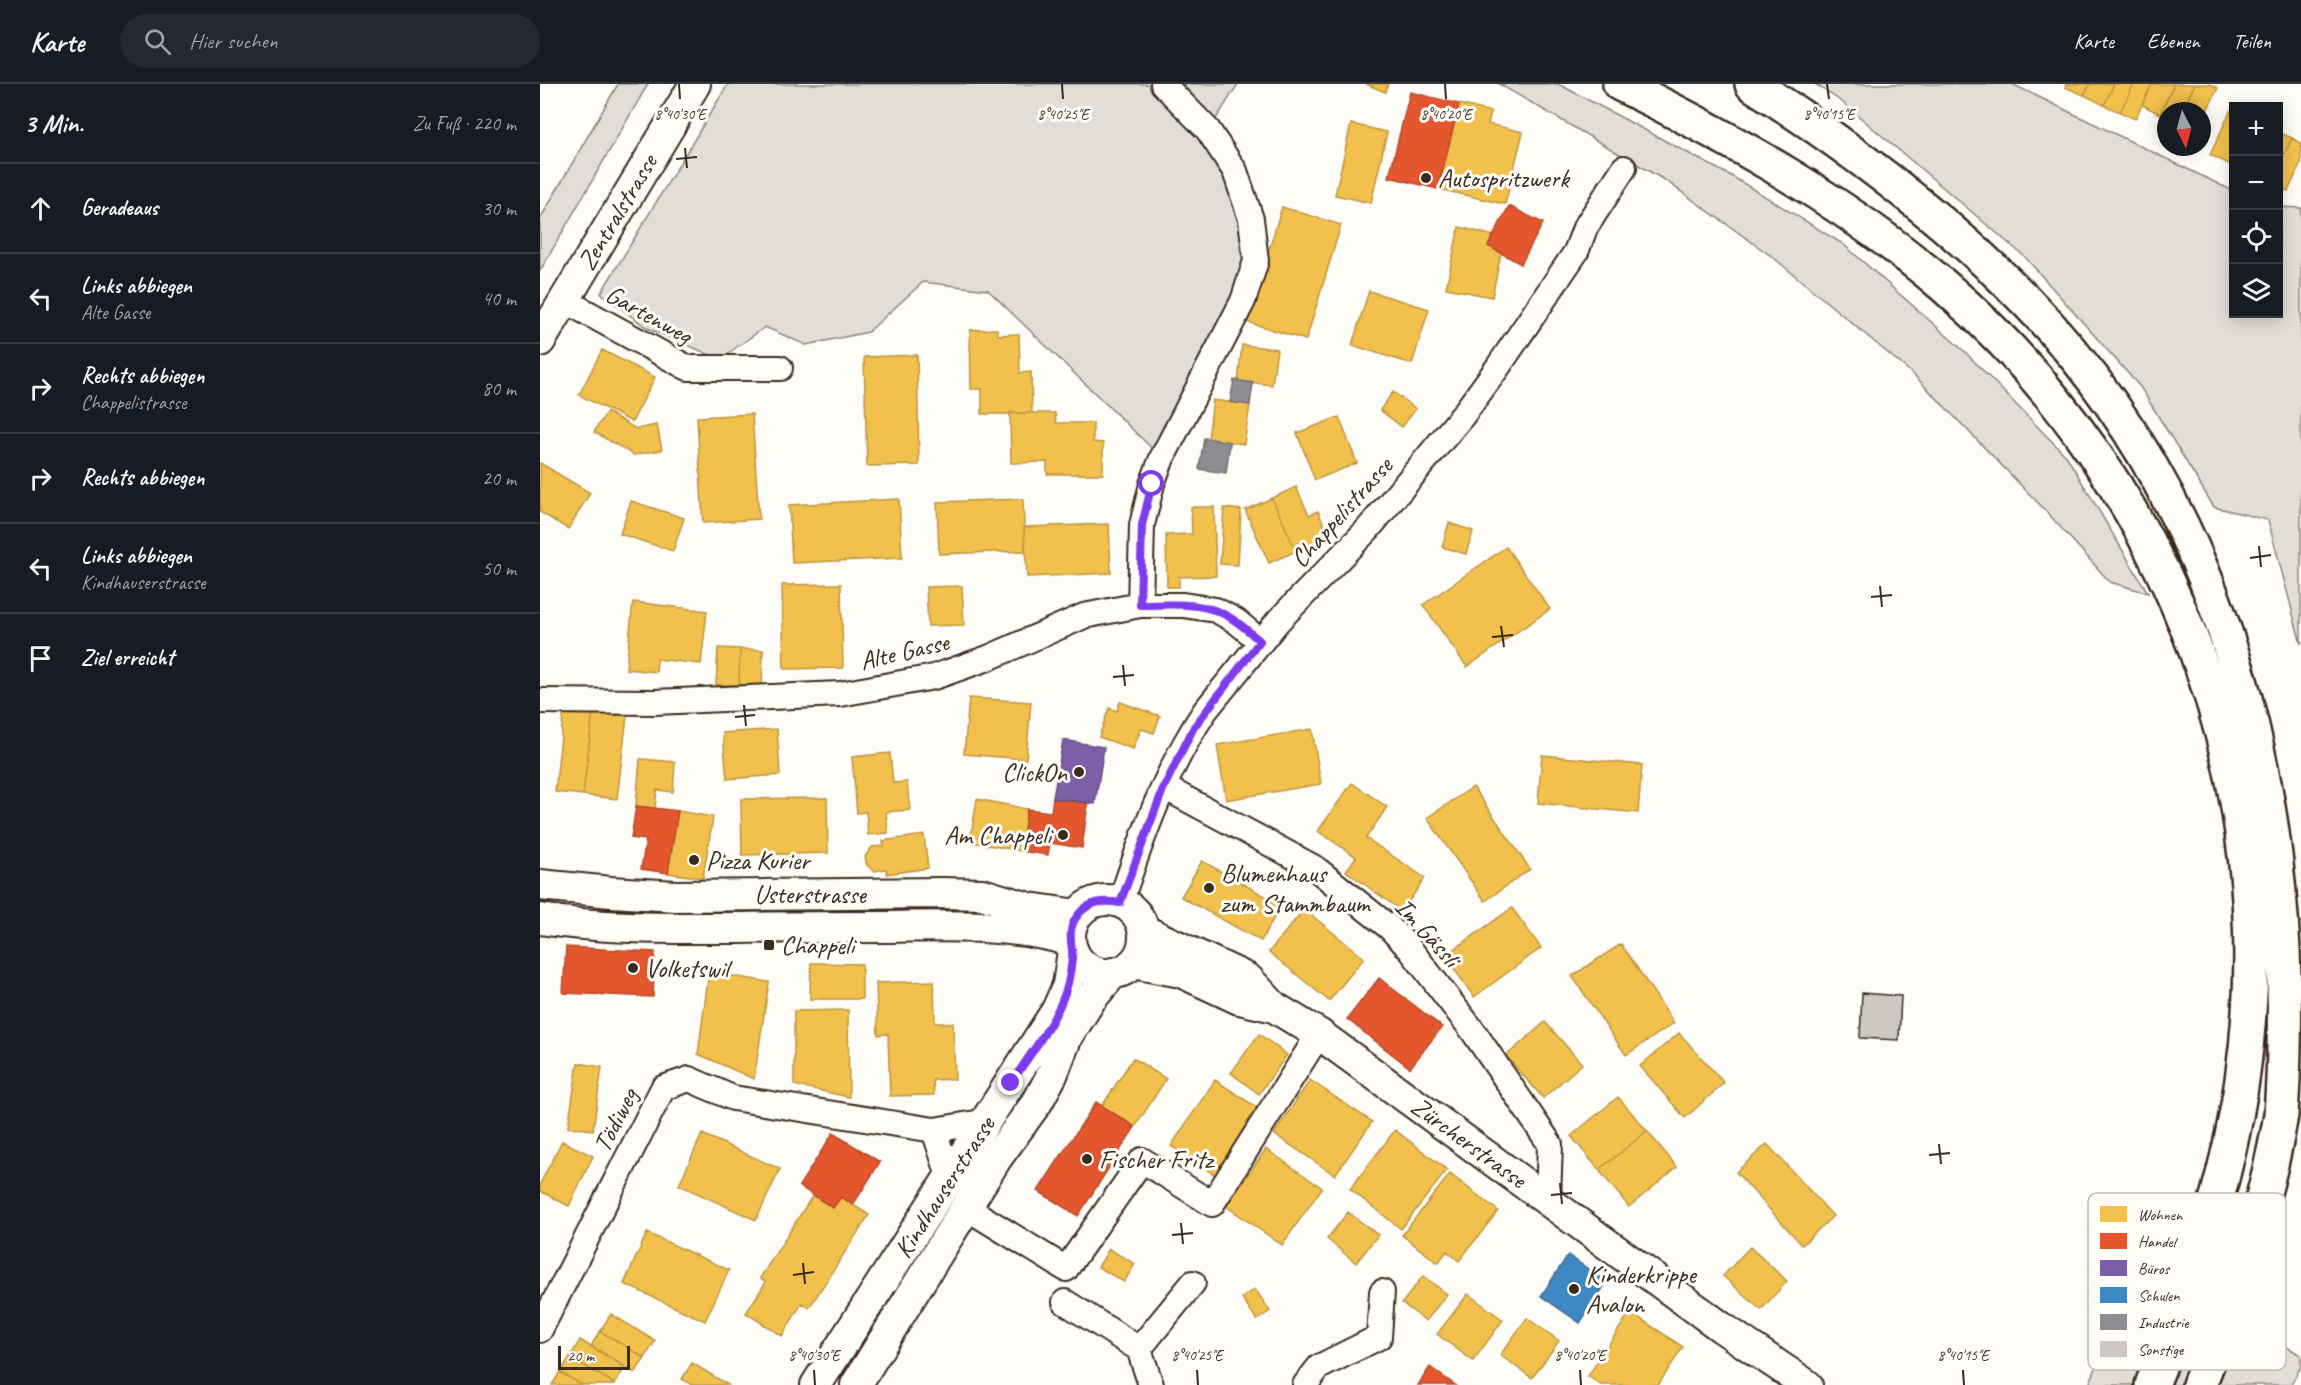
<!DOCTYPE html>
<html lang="de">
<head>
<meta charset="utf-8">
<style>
	body { margin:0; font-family:Caveat,sans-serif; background:#242831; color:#f1f3f6 }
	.controls { position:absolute; right:18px; top:18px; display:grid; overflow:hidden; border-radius:0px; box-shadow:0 3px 15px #0003 }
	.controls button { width:54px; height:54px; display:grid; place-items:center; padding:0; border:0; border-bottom:2px solid #363941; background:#171b24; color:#f1f3f6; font:30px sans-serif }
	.compass { position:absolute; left:1617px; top:18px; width:54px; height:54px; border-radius:50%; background:#171b24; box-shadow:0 3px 15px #0003; rotate:174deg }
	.scale { position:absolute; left:18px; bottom:15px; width:72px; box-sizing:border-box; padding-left:6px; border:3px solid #3b2a1e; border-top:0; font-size:16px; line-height:21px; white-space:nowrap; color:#3b2a1e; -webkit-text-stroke:4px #fdfcf7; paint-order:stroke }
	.stop { position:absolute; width:18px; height:18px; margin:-14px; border:4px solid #7c3aed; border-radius:50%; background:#fff }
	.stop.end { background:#7c3aed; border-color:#fff; box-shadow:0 2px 6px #0008 }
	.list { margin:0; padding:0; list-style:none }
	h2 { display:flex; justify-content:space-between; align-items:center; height:78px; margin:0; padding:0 24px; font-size:26px }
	h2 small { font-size:20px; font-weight:400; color:#9ea1a6 }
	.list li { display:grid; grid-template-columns:39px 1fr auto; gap:18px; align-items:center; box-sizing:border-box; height:90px; padding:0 24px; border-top:2px solid #363941 }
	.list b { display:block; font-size:22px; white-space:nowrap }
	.list p { margin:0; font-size:20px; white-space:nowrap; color:#9ea1a6 }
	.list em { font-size:20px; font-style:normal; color:#9ea1a6 }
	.icon { flex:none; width:33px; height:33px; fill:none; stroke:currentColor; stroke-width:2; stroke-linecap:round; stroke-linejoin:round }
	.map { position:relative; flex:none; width:1761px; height:1301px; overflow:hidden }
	header { display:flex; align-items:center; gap:36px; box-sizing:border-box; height:84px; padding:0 30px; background:#171b24; border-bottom:2px solid #363941 }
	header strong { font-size:28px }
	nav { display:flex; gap:33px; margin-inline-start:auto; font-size:21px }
	.search { width:420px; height:54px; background:#242831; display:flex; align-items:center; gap:15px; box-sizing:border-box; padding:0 21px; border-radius:33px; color:#9ea1a6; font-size:22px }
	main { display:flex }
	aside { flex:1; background:#171b24 }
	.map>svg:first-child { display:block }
</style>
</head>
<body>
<header>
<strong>Karte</strong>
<div class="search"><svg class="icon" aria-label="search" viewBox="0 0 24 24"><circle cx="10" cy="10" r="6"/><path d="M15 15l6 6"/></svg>Hier suchen</div>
<nav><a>Karte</a><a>Ebenen</a><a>Teilen</a></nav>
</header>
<main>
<aside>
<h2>3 Min.<small>Zu Fuß · 220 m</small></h2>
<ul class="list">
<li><svg class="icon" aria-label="ahead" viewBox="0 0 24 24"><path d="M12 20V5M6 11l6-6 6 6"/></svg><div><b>Geradeaus</b></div><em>30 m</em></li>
<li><svg class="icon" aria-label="left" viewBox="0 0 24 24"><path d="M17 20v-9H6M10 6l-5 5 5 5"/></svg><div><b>Links abbiegen</b><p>Alte Gasse</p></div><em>40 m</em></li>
<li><svg class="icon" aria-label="right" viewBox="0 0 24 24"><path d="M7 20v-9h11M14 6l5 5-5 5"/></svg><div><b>Rechts abbiegen</b><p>Chappelistrasse</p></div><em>80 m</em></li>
<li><svg class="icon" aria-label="right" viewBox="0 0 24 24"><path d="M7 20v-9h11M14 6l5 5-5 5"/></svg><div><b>Rechts abbiegen</b></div><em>20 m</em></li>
<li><svg class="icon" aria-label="left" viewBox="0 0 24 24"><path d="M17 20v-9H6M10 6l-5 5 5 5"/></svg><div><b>Links abbiegen</b><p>Kindhauserstrasse</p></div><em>50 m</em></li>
<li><svg class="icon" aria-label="arrive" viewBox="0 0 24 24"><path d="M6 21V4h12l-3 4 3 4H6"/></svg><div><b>Ziel erreicht</b></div></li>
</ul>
</aside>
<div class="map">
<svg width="1761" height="1301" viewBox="0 0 1761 1301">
	<rect width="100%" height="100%" fill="#fdfcf7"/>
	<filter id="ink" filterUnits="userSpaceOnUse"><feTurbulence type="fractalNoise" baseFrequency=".0167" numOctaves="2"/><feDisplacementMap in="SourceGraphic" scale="12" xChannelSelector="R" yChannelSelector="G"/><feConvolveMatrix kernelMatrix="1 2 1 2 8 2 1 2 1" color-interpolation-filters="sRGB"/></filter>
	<g filter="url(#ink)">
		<path fill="#e1ded7" stroke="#8e847a" stroke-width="1.5" d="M 78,0 L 108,0 L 0,187 L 0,135 Z
			M 188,0 L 698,0 L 669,46 L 716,177 L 622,374 L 448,206 L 383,198 L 328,248 L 266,261 L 225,243 L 180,275 L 107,244 L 61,209 Z
			M 959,0 L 1018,0 L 1024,3 L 1193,93 L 1303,160 L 1424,267 L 1527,373 L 1608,509 L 1570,498 L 1504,425 L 1374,291 L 1234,174 L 1126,97 Z
			M 1275,0 L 1472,0 L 1693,107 L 1694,230 L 1738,230 L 1739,123 L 1761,124 L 1761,560 L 1728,436 L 1674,423 L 1601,304 L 1485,173 L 1302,18 Z
			M 1587,1208 L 1727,1252 L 1761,1271 L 1761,1282 L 1751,1301 L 1549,1301 Z"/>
		<path fill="#f2c14e" stroke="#bb9440" stroke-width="1.5" d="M 826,0 L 848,0 L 845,8 Z
			M 1526,0 L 1550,0 L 1544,11 L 1525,3 Z
			M 1550,0 L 1574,0 L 1564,21 L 1544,11 Z
			M 1574,0 L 1594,0 L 1580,28 L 1564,21 Z
			M 1594,0 L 1612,0 L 1595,35 L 1580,28 Z
			M 1612,0 L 1634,0 L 1620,30 L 1602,21 Z
			M 1634,0 L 1655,0 L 1642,27 L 1626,27 L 1626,33 L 1620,30 Z
			M 1655,0 L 1669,0 L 1678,4 L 1662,37 L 1662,27 L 1642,27 Z
			M 919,20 L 951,28 L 948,40 L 983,48 L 965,120 L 898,105 Z
			M 1691,26 L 1694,27 L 1694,75 L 1691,81 L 1670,71 Z
			M 811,40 L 847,48 L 831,119 L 795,111 Z
			M 1738,48 L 1752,54 L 1738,83 Z
			M 1752,54 L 1761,59 L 1761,79 L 1748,107 L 1738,103 L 1738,83 Z
			M 742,123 L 801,141 L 766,256 L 707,238 Z
			M 919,143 L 954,152 L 948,162 L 961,169 L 952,213 L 906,204 Z
			M 829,207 L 889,225 L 872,280 L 812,261 Z
			M 457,245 L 458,251 L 479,250 L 480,289 L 491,288 L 492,329 L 442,330 L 442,305 L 431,305 L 430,246 Z
			M 702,261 L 737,265 L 732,301 L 698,297 Z
			M 62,266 L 115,293 L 92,338 L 39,311 Z
			M 377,271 L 379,381 L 327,382 L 324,273 Z
			M 853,308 L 876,325 L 862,343 L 840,326 Z
			M 673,316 L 710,321 L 704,360 L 668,355 Z
			M 67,328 L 96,345 L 117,341 L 122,366 L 94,371 L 54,348 Z
			M 470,329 L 515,329 L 516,339 L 553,339 L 553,358 L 563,359 L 563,390 L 507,390 L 507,378 L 471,379 Z
			M 212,330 L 219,435 L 163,439 L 157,333 Z
			M 799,333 L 817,379 L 775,396 L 757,349 Z
			M 0,379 L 50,409 L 28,445 L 0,428 Z
			M 756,403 L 769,431 L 778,427 L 789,452 L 756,467 L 732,414 Z
			M 732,414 L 756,467 L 729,479 L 705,426 Z
			M 359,415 L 362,474 L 252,479 L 249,421 Z
			M 483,415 L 485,467 L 399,470 L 397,418 Z
			M 91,417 L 144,434 L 133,467 L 80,450 Z
			M 651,423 L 674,423 L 676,492 L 639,493 L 639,503 L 627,503 L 626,451 L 652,450 Z
			M 684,424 L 701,426 L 698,481 L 680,480 Z
			M 909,439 L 933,447 L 926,470 L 902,463 Z
			M 569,440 L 571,489 L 487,493 L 484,443 Z
			M 966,463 L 1010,525 L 927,583 L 883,521 Z
			M 301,500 L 303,584 L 244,585 L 242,501 Z
			M 422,502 L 424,541 L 388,542 L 386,503 Z
			M 93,518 L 167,527 L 161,580 L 117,575 L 116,588 L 86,585 Z
			M 178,564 L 200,565 L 199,601 L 176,601 Z
			M 200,565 L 223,566 L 222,602 L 199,601 Z
			M 429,614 L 491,618 L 486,675 L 424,670 Z
			M 580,618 L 620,632 L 614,649 L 601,645 L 593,665 L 559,653 L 569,624 L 577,627 Z
			M 24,625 L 53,628 L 43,711 L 15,708 Z
			M 53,628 L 87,632 L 77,715 L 43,711 Z
			M 237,645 L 240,691 L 187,695 L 183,649 Z
			M 772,645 L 781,700 L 686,716 L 677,661 Z
			M 350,669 L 353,699 L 367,698 L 370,726 L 346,728 L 348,749 L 328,751 L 326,728 L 317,729 L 312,673 Z
			M 1002,671 L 1102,681 L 1098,729 L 998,719 Z
			M 100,675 L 135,678 L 133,708 L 117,706 L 115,724 L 96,722 Z
			M 812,699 L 847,723 L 826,754 L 885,794 L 862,827 L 806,787 L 816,773 L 778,747 Z
			M 933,703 L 990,785 L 945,817 L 887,734 Z
			M 287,714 L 288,769 L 202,771 L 201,715 Z
			M 437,715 L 487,725 L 481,767 L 430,758 Z
			M 138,727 L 173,733 L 163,794 L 128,789 Z
			M 384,751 L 388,784 L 347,790 L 346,785 L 334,787 L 327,781 L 325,773 L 332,763 L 344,762 L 343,757 Z
			M 662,777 L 741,821 L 721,857 L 641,813 Z
			M 972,824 L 1001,864 L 934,913 L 905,872 Z
			M 764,825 L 824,874 L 789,917 L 729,868 Z
			M 1081,860 L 1134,939 L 1086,971 L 1032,892 Z
			M 271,879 L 322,880 L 322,915 L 270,915 Z
			M 169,888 L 229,898 L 214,995 L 158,970 Z
			M 394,897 L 395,939 L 413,939 L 415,995 L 393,996 L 394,1011 L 350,1012 L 348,950 L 338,951 L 336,899 Z
			M 308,926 L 309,1013 L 254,1001 L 254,927 Z
			M 1005,938 L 1042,980 L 1003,1014 L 966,972 Z
			M 1139,949 L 1184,999 L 1145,1034 L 1100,982 Z
			M 719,950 L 747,971 L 719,1010 L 691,989 Z
			M 593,974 L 626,995 L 595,1043 L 562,1022 Z
			M 38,979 L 62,983 L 53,1046 L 28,1043 Z
			M 675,996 L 725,1029 L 681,1095 L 631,1062 Z
			M 770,996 L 832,1038 L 795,1091 L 734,1050 Z
			M 1078,1013 L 1107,1047 L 1059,1086 L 1031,1052 Z
			M 855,1046 L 907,1086 L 861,1145 L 810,1105 Z
			M 1107,1047 L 1137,1083 L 1089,1123 L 1059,1086 Z
			M 162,1050 L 240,1085 L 216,1136 L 139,1101 Z
			M 22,1057 L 53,1072 L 29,1122 L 0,1107 L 0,1100 Z
			M 1227,1060 L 1293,1132 L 1262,1161 L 1196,1088 Z
			M 726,1065 L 782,1104 L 742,1161 L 686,1122 Z
			M 910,1090 L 958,1127 L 919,1177 L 907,1167 L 898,1179 L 862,1151 Z
			M 273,1111 L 293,1124 L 301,1113 L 329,1131 L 269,1224 L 262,1219 L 242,1252 L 206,1229 L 226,1198 L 220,1194 Z
			M 808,1128 L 838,1151 L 816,1179 L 787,1155 Z
			M 107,1149 L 189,1186 L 165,1237 L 84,1200 Z
			M 1210,1163 L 1247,1197 L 1221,1226 L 1183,1192 Z
			M 569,1165 L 595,1180 L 584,1198 L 558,1183 Z
			M 883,1192 L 907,1210 L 886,1237 L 862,1219 Z
			M 715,1205 L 730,1227 L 717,1236 L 702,1214 Z
			M 928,1210 L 963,1236 L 933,1277 L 897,1250 Z
			M 1090,1228 L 1143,1263 L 1118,1301 L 1061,1301 L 1048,1292 Z
			M 71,1230 L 115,1257 L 105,1274 L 60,1247 Z
			M 987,1234 L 1019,1257 L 992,1294 L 960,1271 Z
			M 60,1247 L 105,1274 L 95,1289 L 51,1262 Z
			M 40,1256 L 85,1283 L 75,1300 L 30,1273 Z
			M 30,1273 L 75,1300 L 74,1301 L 42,1301 L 20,1288 Z
			M 152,1279 L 188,1301 L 152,1301 L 142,1295 Z
			M 20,1288 L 42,1301 L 12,1301 Z"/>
		<path fill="#e4572e" stroke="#b14a29" stroke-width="1.5" d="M 870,8 L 919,20 L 898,105 L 849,93 Z
			M 969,122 L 1003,139 L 981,180 L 948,162 Z
			M 513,714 L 548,719 L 542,764 L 510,759 L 508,771 L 481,767 L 487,725 L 511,728 Z
			M 96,722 L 138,727 L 128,789 L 101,785 L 106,756 L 91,754 Z
			M 26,863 L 115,868 L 113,913 L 23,909 Z
			M 839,894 L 902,943 L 870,984 L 807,935 Z
			M 556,1018 L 595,1043 L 538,1132 L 498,1107 Z
			M 293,1049 L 340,1078 L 313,1121 L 301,1113 L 293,1124 L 259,1102 Z
			M 890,1283 L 915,1301 L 878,1301 Z"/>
		<path fill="#7b5ea7" stroke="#684e7e" stroke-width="1.5" d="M 523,656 L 564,663 L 555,720 L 513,714 Z"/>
		<path fill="#3f88c5" stroke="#3e6c93" stroke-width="1.5" d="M 1028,1171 L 1067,1198 L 1040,1239 L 1001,1212 Z"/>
		<path fill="#8d8d92" stroke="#746f6f" stroke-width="1.5" d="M 694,296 L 713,299 L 710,321 L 690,318 Z
			M 664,354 L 690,358 L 686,389 L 659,385 Z"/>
		<path fill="#cdc8c2" stroke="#3b2a1e" stroke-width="1.5" d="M 1322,909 L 1361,912 L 1359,956 L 1320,954 Z"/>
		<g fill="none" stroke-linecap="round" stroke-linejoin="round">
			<g stroke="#3b2a1e" stroke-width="28">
				<path id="minor" d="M 24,216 L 148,284 L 240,284
					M 600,521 L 602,441 L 612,400 L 622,374 L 703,217 L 716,177 L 711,135 L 695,87 L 668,46 L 623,0
					M 0,617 L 114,618 L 300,610 L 394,593 L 448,574 L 544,532 L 600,521 L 643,521 L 676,526 L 696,537 L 720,557
					M 624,703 L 775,784 L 850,844 L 870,865 L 933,947 L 1010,1060 L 1008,1115
					M 580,819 C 602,753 626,685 665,627 L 738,537 L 828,445 L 923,331 L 958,283 L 1036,168 L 1045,144 L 1084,84
					M 394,1046 L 410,1095
					M 427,1124 L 526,1185 L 602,1076 L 672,1120 L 779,950
					M 525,1218 L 599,1265 L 611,1301
					M 0,1246 L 123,1004 L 149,995 L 193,1014 L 394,1046 L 448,1037
					M 599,1265 L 653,1199
					M 765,1301 L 779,1283 L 839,1253 L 842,1208"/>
			</g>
			<g stroke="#3b2a1e" stroke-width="34">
				<path id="major" d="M 0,257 L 155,0
					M 0,801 L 71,808 L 136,812 L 402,809 L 442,810 L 489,824 L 537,831
					M530 853a37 37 0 1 1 74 0a37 37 0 1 1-74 0Z
					M 0,835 C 65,845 130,844 195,844 C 245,843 295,843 345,843 C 403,842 475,839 530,857
					M 603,846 L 708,895 L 734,923 L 779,950 L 1181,1243 L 1267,1301
					M 593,879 L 641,888 L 699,915 L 734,923
					M 276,1301 L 517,926 L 528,901 L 533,867
					M 316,1301 L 456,1075 L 498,1017 L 512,991 L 526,955 L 551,915 L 573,889"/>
			</g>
			<g stroke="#3b2a1e" stroke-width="38">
				<path id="highway" d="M 1080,0 C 1194,56 1307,119 1404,202 C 1630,396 1745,701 1702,996 C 1687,1101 1651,1202 1612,1301
					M 1212,0 C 1310,63 1405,134 1486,217 C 1695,431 1761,737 1741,1031 C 1725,1125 1693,1214 1659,1301"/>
			</g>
			<use href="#minor" stroke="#fdfcf7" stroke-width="24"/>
			<use href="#major" stroke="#fdfcf7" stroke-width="30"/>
			<use href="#highway" stroke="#fdfcf7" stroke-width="33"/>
		</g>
	</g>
	<g fill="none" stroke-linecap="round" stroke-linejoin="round" filter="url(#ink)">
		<path stroke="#7c3aed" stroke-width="8" d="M 471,999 C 492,967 525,927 530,889 C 531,882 533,873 532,866 C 530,853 529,842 538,831 C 549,817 563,816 580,819 L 624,703 L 654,643 L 720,557 C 707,546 693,533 677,527 C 654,518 625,521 600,521 L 602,441 L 612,400"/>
	</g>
	<path fill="none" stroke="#3b2a1e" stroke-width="2" d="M 139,0 L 140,15M 522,0 L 523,15M 905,0 L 906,15M 1287,0 L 1289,15M 145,64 L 147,84M 136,75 L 157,73M 1719,462 L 1721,483M 1710,474 L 1731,471M 1340,502 L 1342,523M 1331,513 L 1352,511M 961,542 L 964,563M 952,553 L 973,551M 583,581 L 585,602M 573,593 L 594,591M 204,621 L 206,642M 195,633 L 215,631M 1399,1060 L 1401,1080M 1389,1071 L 1410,1069M 1020,1099 L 1022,1120M 1011,1111 L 1032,1109M 641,1139 L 643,1160M 632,1151 L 653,1149M 263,1179 L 265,1200M 253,1191 L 274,1188M 274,1286 L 275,1301M 657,1286 L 658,1301M 1040,1286 L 1041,1301M 1423,1286 L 1424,1301"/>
	<g fill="#3b2a1e" stroke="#fdfcf7" stroke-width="2">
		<circle cx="886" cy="94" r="6"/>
		<circle cx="539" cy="688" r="6"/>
		<circle cx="523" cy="751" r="6"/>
		<circle cx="154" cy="776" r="6"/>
		<circle cx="669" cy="804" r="6"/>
		<rect x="223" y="855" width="12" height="12" rx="3"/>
		<circle cx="93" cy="884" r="6"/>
		<circle cx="547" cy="1075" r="6"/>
		<circle cx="1034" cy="1205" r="6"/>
	</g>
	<g text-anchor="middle" stroke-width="6" stroke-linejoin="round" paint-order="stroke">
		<g font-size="26" fill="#3b2a1e" stroke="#fdfcf7" text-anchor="start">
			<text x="898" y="103">Autospritzwerk</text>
			<text x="527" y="697" text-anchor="end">ClickOn</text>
			<text x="511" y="760" text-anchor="end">Am Chappeli</text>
			<text x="166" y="785">Pizza Kurier</text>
			<text x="681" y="798">Blumenhaus<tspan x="681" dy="30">zum Stammbaum</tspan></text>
			<text x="241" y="870">Chappeli</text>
			<text x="105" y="893">Volketswil</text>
			<text x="559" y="1084">Fischer Fritz</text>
			<text x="1046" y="1199">Kinderkrippe<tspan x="1046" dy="30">Avalon</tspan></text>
		</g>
		<g font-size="26" fill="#3b2a1e" stroke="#fdfcf7">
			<text transform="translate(77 128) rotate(-59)" y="9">Zentralstrasse</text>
			<text transform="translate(109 230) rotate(29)" y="9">Gartenweg</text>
			<text transform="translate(801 428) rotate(-48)" y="9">Chappelistrasse</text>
			<text transform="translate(364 567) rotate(-13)" y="9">Alte Gasse</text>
			<text x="270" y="819">Usterstrasse</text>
			<text transform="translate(888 848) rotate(48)" y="9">Im Gässli</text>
			<text transform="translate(75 1036) rotate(-63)" y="9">Tödiweg</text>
			<text transform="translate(929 1058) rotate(36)" y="9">Zürcherstrasse</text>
			<text transform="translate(404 1103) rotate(-57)" y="9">Kindhauserstrasse</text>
		</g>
	</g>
	<rect x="1548" y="1109" width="198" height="177" rx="9" fill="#fdfcf7" stroke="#c3bdb6" stroke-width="1.5"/>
	<rect x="1560" y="1122" width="27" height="16" fill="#f2c14e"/>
	<rect x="1560" y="1149" width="27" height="16" fill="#e4572e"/>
	<rect x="1560" y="1176" width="27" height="16" fill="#7b5ea7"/>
	<rect x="1560" y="1203" width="27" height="16" fill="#3f88c5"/>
	<rect x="1560" y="1230" width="27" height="16" fill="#8d8d92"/>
	<rect x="1560" y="1257" width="27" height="16" fill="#cdc8c2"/>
	<g font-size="16" fill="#3b2a1e">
		<text x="1598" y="1136">Wohnen</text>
		<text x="1598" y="1163">Handel</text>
		<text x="1598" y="1190">Büros</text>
		<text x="1598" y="1217">Schulen</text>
		<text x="1598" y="1244">Industrie</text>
		<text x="1598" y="1271">Sonstige</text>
	</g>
	<g font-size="15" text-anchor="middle" fill="#3b2a1e" stroke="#fdfcf7" stroke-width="6" stroke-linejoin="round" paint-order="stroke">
		<text x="140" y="35">8°40'30"E</text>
		<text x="523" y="35">8°40'25"E</text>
		<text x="906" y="35">8°40'20"E</text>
		<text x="1289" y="35">8°40'15"E</text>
		<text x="274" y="1276">8°40'30"E</text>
		<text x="657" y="1276">8°40'25"E</text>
		<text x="1040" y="1276">8°40'20"E</text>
		<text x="1423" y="1276">8°40'15"E</text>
	</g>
</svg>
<div class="controls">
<button>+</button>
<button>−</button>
<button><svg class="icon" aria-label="locate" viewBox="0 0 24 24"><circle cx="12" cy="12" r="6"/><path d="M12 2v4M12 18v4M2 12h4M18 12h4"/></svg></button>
<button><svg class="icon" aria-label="layers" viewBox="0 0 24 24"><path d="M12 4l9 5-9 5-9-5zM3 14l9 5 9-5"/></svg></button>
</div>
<svg class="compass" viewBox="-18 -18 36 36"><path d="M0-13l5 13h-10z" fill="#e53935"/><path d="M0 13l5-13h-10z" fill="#9ea1a6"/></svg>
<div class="scale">20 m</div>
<div class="stop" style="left:612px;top:400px"></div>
<div class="stop end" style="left:471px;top:999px"></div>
</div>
</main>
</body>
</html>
